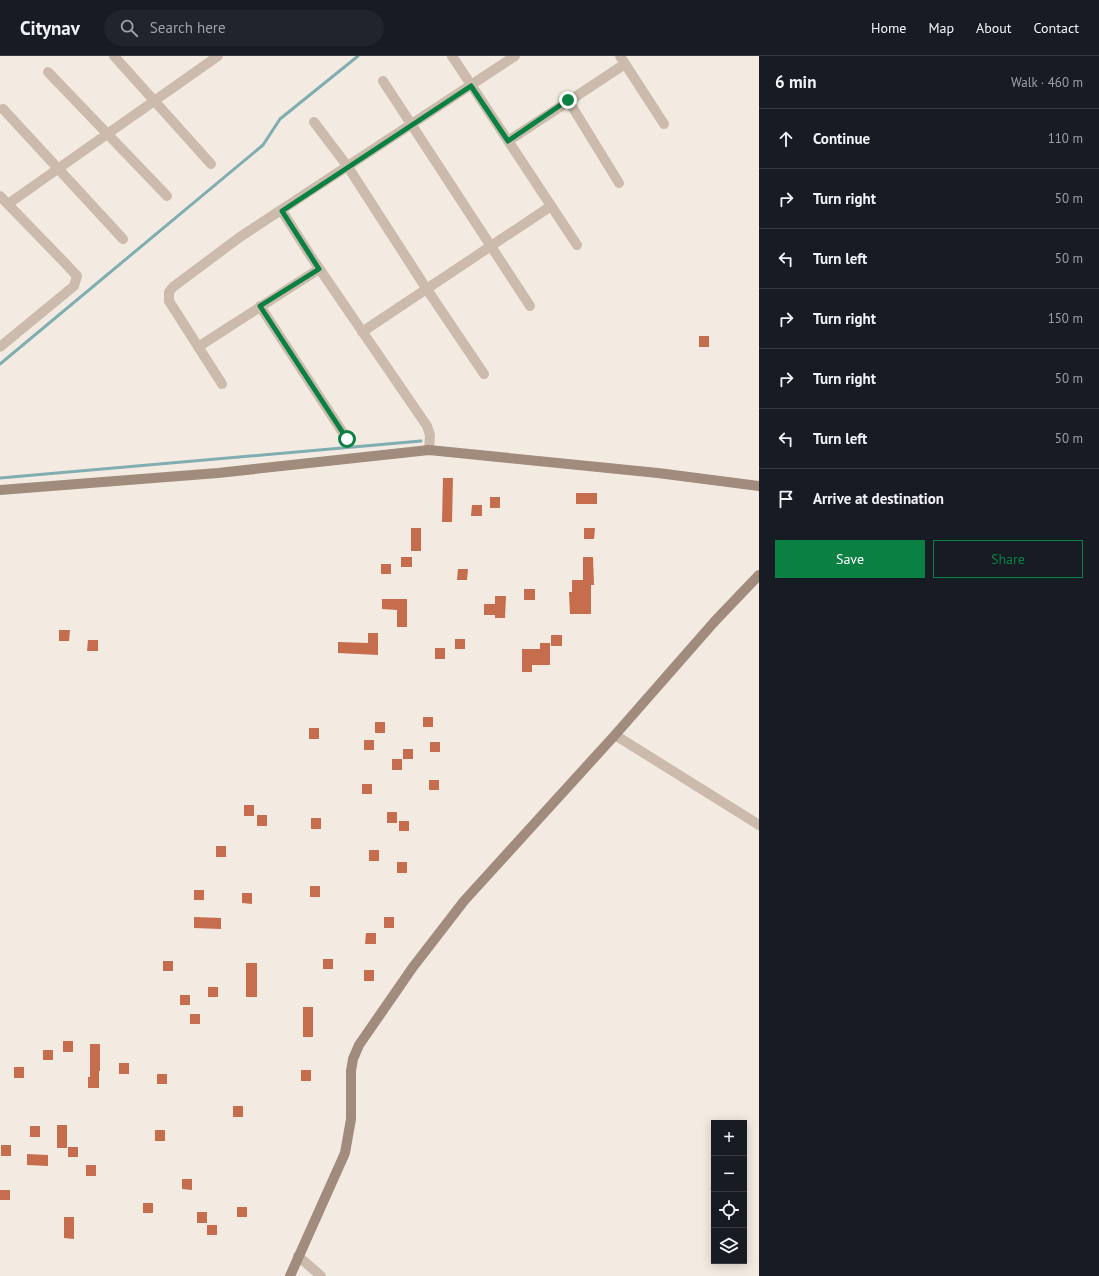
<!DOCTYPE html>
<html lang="en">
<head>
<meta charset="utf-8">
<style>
	body { margin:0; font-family:"PT Sans",sans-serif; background:#20242c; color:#f1f3f6 }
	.controls { position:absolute; right:12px; bottom:12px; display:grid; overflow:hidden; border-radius:0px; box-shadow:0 2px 10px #0003 }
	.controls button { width:36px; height:36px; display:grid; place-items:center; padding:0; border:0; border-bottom:1px solid #363941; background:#171b24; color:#f1f3f6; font:20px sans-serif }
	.stop { position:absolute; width:12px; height:12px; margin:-9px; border:3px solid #0b8043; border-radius:50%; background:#fff }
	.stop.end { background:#0b8043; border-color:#fff; box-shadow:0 1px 4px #0008 }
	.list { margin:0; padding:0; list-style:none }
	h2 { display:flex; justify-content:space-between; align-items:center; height:52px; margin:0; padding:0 16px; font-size:17px }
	h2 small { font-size:13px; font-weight:400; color:#9ea1a6 }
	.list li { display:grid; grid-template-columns:26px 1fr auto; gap:12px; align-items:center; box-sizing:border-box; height:60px; padding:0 16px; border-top:1px solid #363941 }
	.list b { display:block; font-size:15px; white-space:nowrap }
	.list em { font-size:13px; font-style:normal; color:#9ea1a6 }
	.actions { display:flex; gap:8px; padding:12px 16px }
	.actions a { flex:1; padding:9px 0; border:1px solid #0b8043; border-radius:0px; text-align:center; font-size:14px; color:#0b8043 }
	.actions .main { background:#0b8043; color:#fff }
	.icon { flex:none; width:22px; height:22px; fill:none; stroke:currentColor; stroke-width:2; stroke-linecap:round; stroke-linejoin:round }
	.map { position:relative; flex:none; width:759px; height:1220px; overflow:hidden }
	header { display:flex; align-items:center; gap:24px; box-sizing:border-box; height:56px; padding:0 20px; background:#171b24; border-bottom:1px solid #363941 }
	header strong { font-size:19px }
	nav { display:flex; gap:22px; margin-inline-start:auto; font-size:14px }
	.search { width:280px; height:36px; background:#20242c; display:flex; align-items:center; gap:10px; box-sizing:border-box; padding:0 14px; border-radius:22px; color:#9ea1a6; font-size:15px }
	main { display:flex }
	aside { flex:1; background:#171b24 }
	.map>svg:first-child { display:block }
</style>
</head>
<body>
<header>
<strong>Citynav</strong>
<div class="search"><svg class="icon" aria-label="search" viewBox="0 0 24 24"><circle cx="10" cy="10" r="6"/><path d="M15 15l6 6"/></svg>Search here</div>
<nav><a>Home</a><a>Map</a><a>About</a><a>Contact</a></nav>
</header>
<main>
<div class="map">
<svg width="759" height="1220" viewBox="0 0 759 1220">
	<rect width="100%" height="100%" fill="#f3ebe1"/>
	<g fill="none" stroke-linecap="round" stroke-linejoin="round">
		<path stroke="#7fadb0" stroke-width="3" d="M 0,308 L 263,89 L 280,63 L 358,0
			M 0,422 L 421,385"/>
	</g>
	<path fill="#c56d4d" d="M 699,280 L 709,280 L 709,291 L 699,291 Z
		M 443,422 L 453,422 L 452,466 L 442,466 Z
		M 576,437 L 597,437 L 597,448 L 576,448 Z
		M 490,441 L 500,441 L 500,452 L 490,452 Z
		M 472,449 L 482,449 L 482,460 L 471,460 Z
		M 411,472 L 421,472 L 421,495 L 411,495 Z
		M 584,472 L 595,472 L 594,483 L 584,483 Z
		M 401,501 L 412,501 L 412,511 L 401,511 Z
		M 583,501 L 593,501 L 594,529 L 591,529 L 591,558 L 570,558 L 569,536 L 572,536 L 572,524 L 583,524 Z
		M 381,508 L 391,508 L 391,518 L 381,518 Z
		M 458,513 L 468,513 L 467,524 L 457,524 Z
		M 524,533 L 535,533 L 535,544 L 524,544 Z
		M 495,540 L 506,540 L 505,562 L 495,562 L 495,559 L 484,559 L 484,548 L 495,548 Z
		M 382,543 L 407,543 L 407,571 L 397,571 L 397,554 L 382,553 Z
		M 59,574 L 70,574 L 69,585 L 59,585 Z
		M 368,577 L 378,577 L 378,599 L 338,597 L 338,586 L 368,587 Z
		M 551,579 L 562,579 L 562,590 L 551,590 Z
		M 455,583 L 465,583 L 465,593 L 455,593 Z
		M 88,584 L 98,584 L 98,595 L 87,595 Z
		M 540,587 L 550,587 L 550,609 L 532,609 L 532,616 L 522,616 L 522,593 L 540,593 Z
		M 435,592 L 445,592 L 445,603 L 435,603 Z
		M 423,661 L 433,661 L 433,671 L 423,671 Z
		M 375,666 L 385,666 L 385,677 L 375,677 Z
		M 309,672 L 319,672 L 319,683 L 309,683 Z
		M 364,684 L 374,684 L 374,694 L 364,694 Z
		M 430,686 L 440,686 L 440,696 L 430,696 Z
		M 403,693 L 413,693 L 413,703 L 403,703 Z
		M 392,703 L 402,703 L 402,714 L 392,714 Z
		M 429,724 L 439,724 L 439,734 L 429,734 Z
		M 362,728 L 372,728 L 372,738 L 362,738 Z
		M 244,749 L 254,749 L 254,760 L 244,760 Z
		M 387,756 L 397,756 L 397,767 L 387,767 Z
		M 257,759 L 267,759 L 267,770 L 257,770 Z
		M 311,762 L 321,762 L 321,773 L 311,773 Z
		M 399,765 L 409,765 L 409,775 L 399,775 Z
		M 216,790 L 226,790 L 226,801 L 216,801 Z
		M 369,794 L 379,794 L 379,805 L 369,805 Z
		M 397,806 L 407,806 L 407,817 L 397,817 Z
		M 310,830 L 320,830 L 320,841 L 310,841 Z
		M 194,834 L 204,834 L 204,844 L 194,844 Z
		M 242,837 L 252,837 L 252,848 L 242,847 Z
		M 194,861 L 221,862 L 221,873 L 194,872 Z
		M 384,861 L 394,861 L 394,872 L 384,872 Z
		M 366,877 L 376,877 L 376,888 L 365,888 Z
		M 323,903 L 333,903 L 333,913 L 323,913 Z
		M 163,905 L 173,905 L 173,915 L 163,915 Z
		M 246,907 L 257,907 L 257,941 L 246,941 Z
		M 364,914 L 374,914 L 374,925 L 364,925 Z
		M 208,931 L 218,931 L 218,941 L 208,941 Z
		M 180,939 L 190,939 L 190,949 L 180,949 Z
		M 303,951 L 313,951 L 313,981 L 303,981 Z
		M 190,958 L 200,958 L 200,968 L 190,968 Z
		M 63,985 L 73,985 L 73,996 L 63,996 Z
		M 90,988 L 100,988 L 100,1015 L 99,1015 L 99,1032 L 88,1032 L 88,1021 L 90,1021 Z
		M 43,994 L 53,994 L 53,1004 L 43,1004 Z
		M 119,1007 L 129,1007 L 129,1018 L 119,1018 Z
		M 14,1011 L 24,1011 L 24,1022 L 14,1022 Z
		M 301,1014 L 311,1014 L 311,1025 L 301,1025 Z
		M 157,1018 L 167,1018 L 167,1028 L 157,1028 Z
		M 233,1050 L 243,1050 L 243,1061 L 233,1061 Z
		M 57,1069 L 67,1069 L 67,1092 L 57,1092 Z
		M 30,1070 L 40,1070 L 40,1081 L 30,1081 Z
		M 155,1074 L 165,1074 L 165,1085 L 155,1085 Z
		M 1,1089 L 11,1089 L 11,1100 L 1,1100 Z
		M 68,1091 L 78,1091 L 78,1101 L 68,1101 Z
		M 27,1098 L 48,1099 L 48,1110 L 27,1109 Z
		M 86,1109 L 96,1109 L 96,1120 L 86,1120 Z
		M 182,1123 L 192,1123 L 192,1134 L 182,1133 Z
		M 0,1134 L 10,1134 L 10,1144 L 0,1144 Z
		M 143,1147 L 153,1147 L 153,1157 L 143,1157 Z
		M 237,1151 L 247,1151 L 247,1161 L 237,1161 Z
		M 197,1156 L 207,1156 L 207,1167 L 197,1167 Z
		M 64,1161 L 74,1161 L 74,1183 L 64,1182 Z
		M 207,1169 L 217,1169 L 217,1179 L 207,1179 Z"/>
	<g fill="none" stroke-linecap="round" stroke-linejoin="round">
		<path stroke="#ccbbac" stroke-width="10" d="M 114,0 L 211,108
			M 452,0 L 577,189
			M 620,0 L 664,68
			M 48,16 L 167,140
			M 383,25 L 530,250
			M 568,44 L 619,127
			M 3,53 L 123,183
			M 314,66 L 348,111 L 426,232 L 484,318
			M 508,85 L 625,8
			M 0,140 L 64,206 L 77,220 L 74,230 L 0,291
			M 8,148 L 218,0
			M 282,155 L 310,199 L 427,370 L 430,379 L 429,394
			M 260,250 L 347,383
			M 362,276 L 551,150
			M 198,291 L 319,213
			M 222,328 L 169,245 L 169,236 L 173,231 L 240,181 L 515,0
			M 615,679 L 759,769
			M 298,1200 L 321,1220"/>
		<path stroke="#a08b7d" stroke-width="10" d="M 0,434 L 218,417 L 429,394 L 658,417 L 759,430
			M 290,1220 L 345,1097 L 351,1063 L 351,1015 L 353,1003 L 359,989 L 413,911 L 464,845 L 615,679 L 715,565 L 759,519"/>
	</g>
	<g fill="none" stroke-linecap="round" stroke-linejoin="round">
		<path stroke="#0b8043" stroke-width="5" d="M 347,383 L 260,250 L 319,213 L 282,155 L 471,30 L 508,85 L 568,44"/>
	</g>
</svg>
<div class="controls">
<button>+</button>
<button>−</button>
<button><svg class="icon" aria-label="locate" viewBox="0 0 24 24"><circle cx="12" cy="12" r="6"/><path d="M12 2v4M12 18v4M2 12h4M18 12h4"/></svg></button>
<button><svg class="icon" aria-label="layers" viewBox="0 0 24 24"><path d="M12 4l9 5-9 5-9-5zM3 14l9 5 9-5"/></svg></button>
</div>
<div class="stop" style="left:347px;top:383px"></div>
<div class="stop end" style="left:568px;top:44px"></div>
</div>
<aside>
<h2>6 min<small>Walk · 460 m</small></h2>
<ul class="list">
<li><svg class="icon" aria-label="ahead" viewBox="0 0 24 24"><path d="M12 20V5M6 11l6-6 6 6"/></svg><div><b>Continue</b></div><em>110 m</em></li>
<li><svg class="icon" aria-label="right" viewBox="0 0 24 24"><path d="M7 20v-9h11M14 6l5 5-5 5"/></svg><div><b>Turn right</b></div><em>50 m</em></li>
<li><svg class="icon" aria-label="left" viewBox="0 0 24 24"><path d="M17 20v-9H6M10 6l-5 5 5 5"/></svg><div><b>Turn left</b></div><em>50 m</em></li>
<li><svg class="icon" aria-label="right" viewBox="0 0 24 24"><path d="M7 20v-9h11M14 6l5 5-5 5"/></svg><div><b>Turn right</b></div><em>150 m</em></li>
<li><svg class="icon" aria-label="right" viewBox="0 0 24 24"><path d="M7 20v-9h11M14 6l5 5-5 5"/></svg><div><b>Turn right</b></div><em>50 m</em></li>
<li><svg class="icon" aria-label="left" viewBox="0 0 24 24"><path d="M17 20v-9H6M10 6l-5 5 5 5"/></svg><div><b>Turn left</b></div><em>50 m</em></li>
<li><svg class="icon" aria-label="arrive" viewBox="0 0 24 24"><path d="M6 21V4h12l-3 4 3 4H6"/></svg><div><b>Arrive at destination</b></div></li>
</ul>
<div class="actions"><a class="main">Save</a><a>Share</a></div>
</aside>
</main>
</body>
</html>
